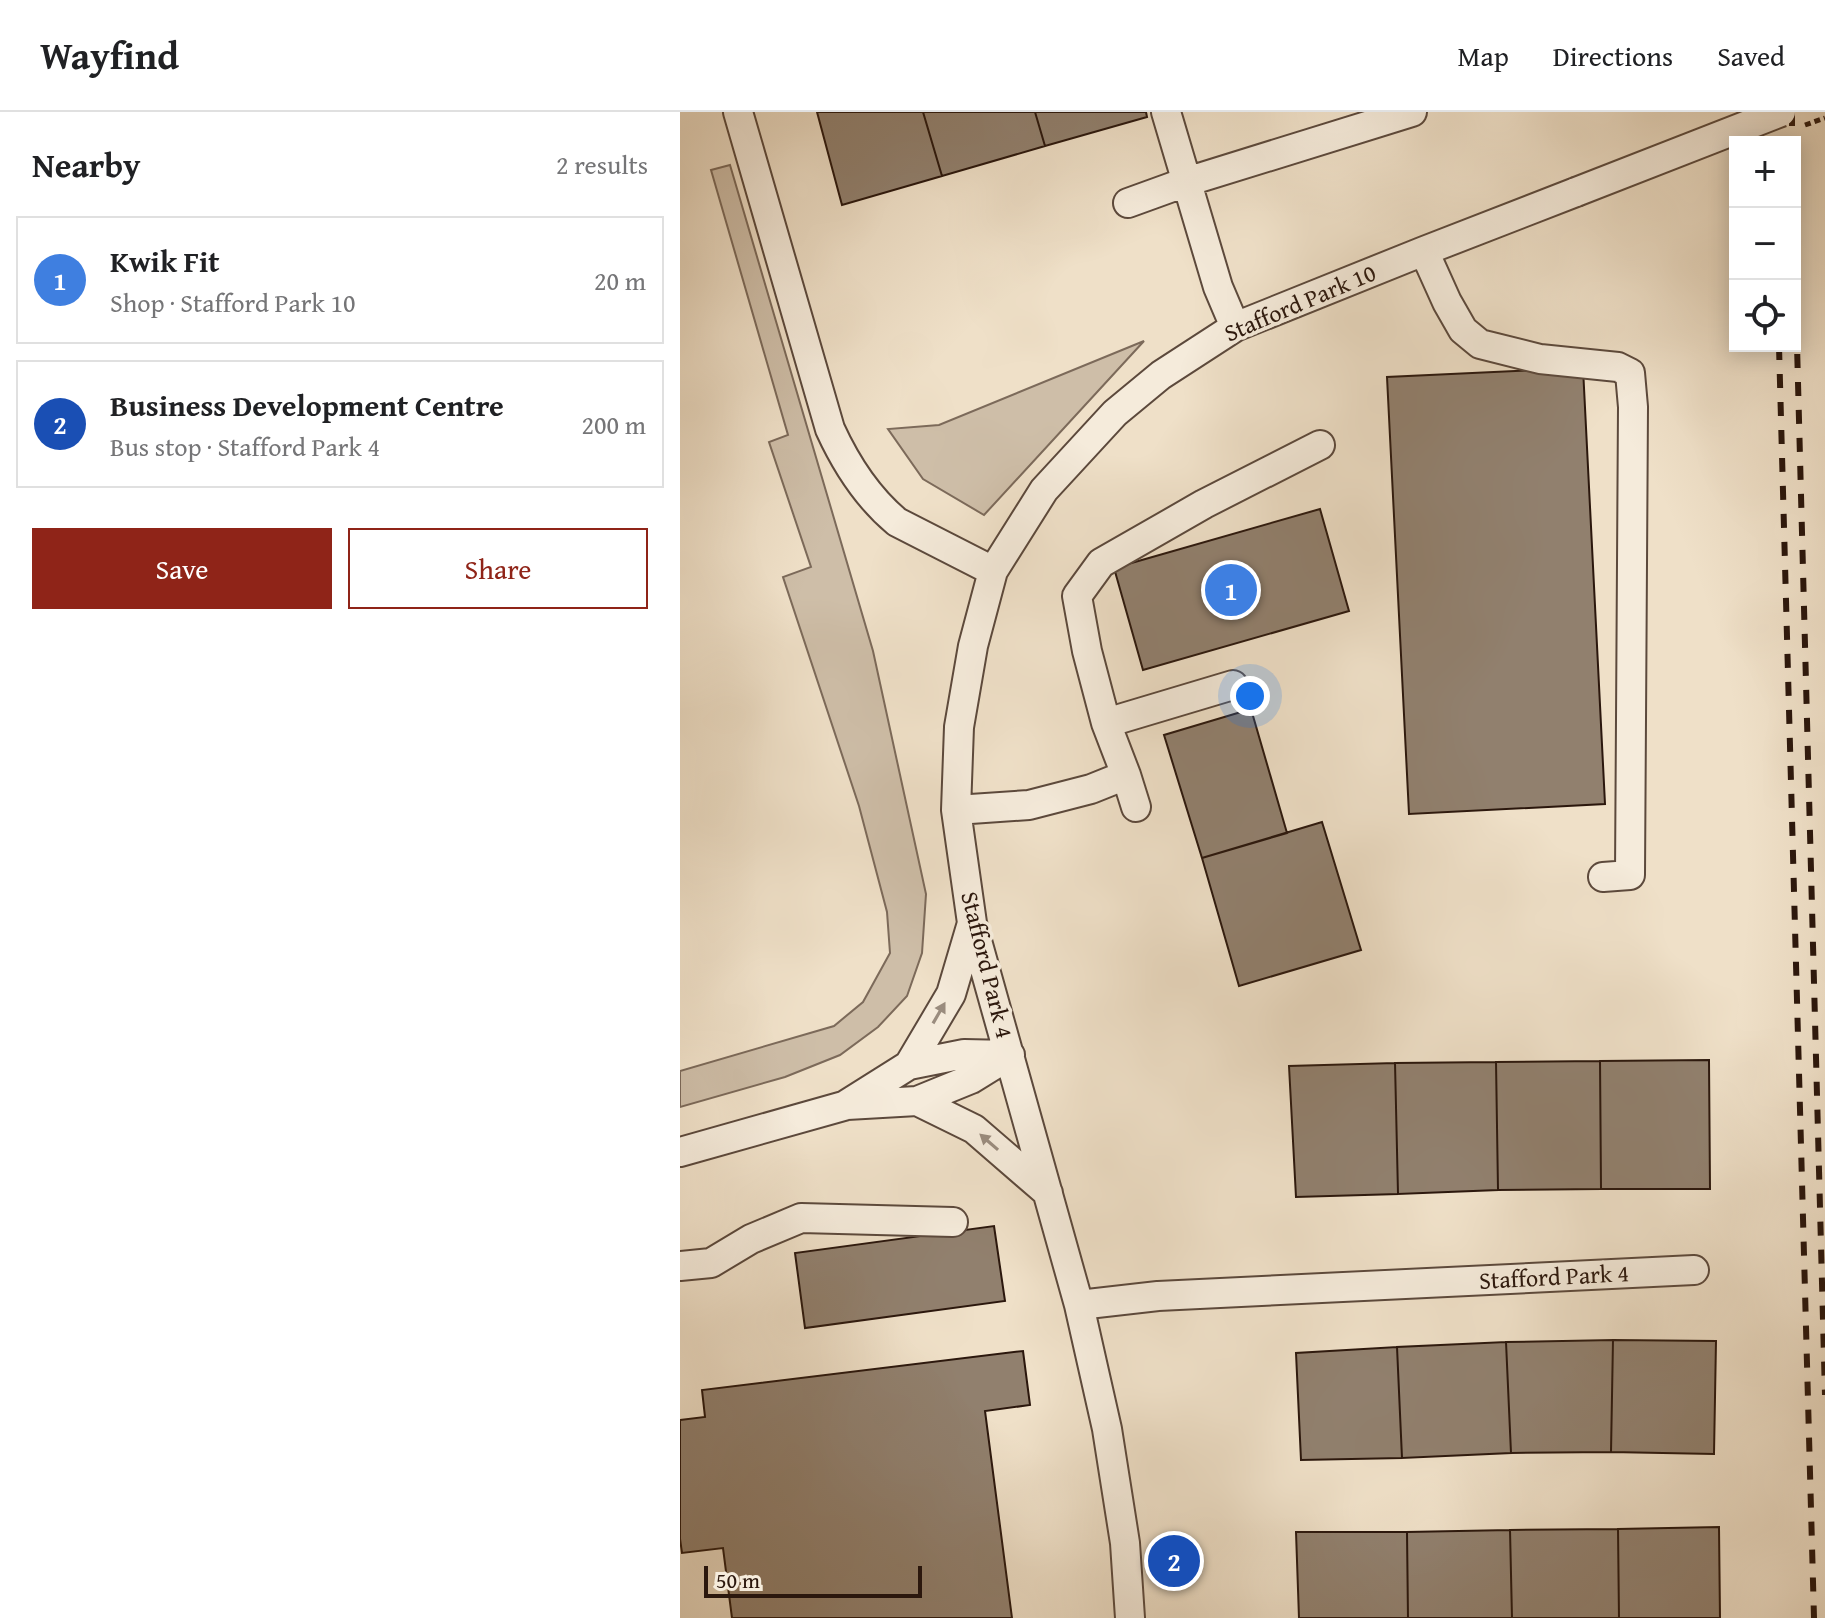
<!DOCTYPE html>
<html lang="en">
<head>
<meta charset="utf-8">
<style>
	body { margin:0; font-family:"Gentium Book Plus",serif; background:#f6f6f6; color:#202124 }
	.controls { position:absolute; right:24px; top:24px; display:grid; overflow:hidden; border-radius:0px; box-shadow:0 4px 20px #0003 }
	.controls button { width:72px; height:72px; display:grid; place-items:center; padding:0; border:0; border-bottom:2px solid #e0e0e0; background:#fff; color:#202124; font:40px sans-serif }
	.scale { position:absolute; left:24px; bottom:20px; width:218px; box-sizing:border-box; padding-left:8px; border:4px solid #2b170d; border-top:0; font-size:22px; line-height:28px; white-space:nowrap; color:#2b170d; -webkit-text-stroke:6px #f5ebdb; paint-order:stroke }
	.you { position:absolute; left:570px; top:584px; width:28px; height:28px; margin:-20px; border:6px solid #fff; border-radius:50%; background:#1a73e8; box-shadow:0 0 0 12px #1a73e833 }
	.badge { display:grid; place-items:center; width:52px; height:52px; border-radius:50%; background:#8f2418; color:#fff; font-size:26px; font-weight:700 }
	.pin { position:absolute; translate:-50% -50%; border:4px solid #fff; box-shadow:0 2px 8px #0006 }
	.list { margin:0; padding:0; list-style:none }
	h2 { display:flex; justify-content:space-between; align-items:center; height:104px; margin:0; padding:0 32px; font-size:34px }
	h2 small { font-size:26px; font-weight:400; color:#757577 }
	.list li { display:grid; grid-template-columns:52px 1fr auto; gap:24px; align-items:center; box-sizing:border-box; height:128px; margin:0 16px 16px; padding:0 16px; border:2px solid #e0e0e0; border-radius:0px }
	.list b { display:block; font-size:30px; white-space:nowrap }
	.list p { margin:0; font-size:26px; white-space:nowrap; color:#757577 }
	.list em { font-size:26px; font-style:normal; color:#757577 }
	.actions { display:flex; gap:16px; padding:24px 32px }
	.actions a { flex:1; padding:18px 0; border:2px solid #8f2418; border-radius:0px; text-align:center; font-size:28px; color:#8f2418 }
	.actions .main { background:#8f2418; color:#fff }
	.icon { flex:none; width:44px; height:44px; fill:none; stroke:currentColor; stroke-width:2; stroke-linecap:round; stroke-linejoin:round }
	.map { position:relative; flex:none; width:1145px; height:1506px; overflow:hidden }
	header { display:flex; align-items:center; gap:48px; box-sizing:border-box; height:112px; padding:0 40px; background:#fff; border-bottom:2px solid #e0e0e0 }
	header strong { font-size:38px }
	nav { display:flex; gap:44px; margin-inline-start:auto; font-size:28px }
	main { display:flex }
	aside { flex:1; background:#fff }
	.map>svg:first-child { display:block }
</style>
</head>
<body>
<header>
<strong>Wayfind</strong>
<nav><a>Map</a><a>Directions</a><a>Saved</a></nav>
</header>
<main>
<aside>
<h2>Nearby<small>2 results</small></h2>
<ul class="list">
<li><span class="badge" style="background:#3f7fe0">1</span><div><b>Kwik Fit</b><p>Shop · Stafford Park 10</p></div><em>20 m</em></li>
<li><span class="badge" style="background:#1a4fb4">2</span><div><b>Business Development Centre</b><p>Bus stop · Stafford Park 4</p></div><em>200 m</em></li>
</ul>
<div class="actions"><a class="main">Save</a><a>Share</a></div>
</aside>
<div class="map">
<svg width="1145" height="1506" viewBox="0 0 1145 1506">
	<rect width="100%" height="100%" fill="#efe0c8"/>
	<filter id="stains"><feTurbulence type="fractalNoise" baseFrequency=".0025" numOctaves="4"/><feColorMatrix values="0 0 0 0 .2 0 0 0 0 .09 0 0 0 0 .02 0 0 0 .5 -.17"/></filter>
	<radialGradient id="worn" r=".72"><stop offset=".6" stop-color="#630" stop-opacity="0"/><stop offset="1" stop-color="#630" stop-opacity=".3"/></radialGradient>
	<path fill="#cebea8" stroke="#7c6a5a" stroke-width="2" d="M 50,53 L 193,539 L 246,782 L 242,841 L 227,884 L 198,915 L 160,943 L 105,965 L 0,995 L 0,959 L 154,914 L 183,890 L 210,841 L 207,800 L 179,694 L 103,465 L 131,455 L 89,330 L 108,323 L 31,58 Z
		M 464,229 L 304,403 L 243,367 L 208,317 L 259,313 Z"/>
	<path fill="#91806e" stroke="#2b170d" stroke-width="2" d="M 137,0 L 243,0 L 262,64 L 162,93 Z
		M 243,0 L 355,0 L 365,34 L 262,64 Z
		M 355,0 L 466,0 L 467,5 L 365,34 Z
		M 903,256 L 925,692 L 729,702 L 707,265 Z
		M 640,397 L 669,499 L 463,558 L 434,456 Z
		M 571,597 L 607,721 L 522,746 L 484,623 Z
		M 642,710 L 681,838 L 559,874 L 522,746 Z
		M 1029,948 L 1030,1077 L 921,1077 L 920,949 Z
		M 920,949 L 921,1077 L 818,1078 L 816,950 Z
		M 816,950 L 818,1078 L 718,1082 L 715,951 Z
		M 715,951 L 718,1082 L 616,1085 L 609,954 Z
		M 314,1114 L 325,1189 L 125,1216 L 115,1141 Z
		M 933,1228 L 931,1340 L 831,1341 L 826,1230 Z
		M 933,1228 L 1036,1229 L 1034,1342 L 931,1340 Z
		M 826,1230 L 831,1341 L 722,1346 L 717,1235 Z
		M 717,1235 L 722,1346 L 621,1348 L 616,1241 Z
		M 343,1239 L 350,1293 L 305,1299 L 332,1506 L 52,1506 L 43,1436 L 2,1441 L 0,1427 L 0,1308 L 25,1305 L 22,1278 Z
		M 1039,1415 L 1040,1506 L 939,1506 L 938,1417 Z
		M 938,1417 L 939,1506 L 832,1506 L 830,1418 Z
		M 830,1418 L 832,1506 L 728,1506 L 727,1420 Z
		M 616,1420 L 727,1420 L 728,1506 L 619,1506 Z"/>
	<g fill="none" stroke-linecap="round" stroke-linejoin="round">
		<g stroke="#5c493c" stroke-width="32">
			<path id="minor" d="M 58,0 L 150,317 C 166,352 187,385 217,410 L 313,459
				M 486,0 L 538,175 L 555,215
				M 448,91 L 506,70 L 732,0
				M 744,139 L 767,190 L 783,218 L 800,232 L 860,247 L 938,255 L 950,261 L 953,295 L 950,763 L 923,765
				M 426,611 L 553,573
				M 446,663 L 426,611 L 407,539 L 397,484 L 421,451 L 524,392 L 640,333
				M 276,698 L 349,693 L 411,677 L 446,663 L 456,695
				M 229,953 L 284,942 L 330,943
				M 237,989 L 291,967 L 330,943
				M 167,992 L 229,953 L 271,882 L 292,811
				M 0,1040 L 167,993 L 237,989 L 294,1017 L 368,1081
				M 0,1154 L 31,1151 L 71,1127 L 121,1106 L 273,1110
				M 399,1193 L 478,1184 L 1014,1158
				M 450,1506 L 445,1431 L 427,1317 L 399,1193 L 292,811 L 276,698 L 279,615 L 293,534 L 313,459 L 364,378 L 435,301 L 481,263 L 555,215 L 744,139 L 896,80"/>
		</g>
		<use href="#minor" stroke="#f5ebdb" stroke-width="28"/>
		<path stroke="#2b170d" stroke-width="6" stroke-dasharray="14 14" stroke-linecap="butt" d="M 1094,0 L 1095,30
			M 1112,0 L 1112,30
			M 1115,158 L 1145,1283
			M 1099,234 L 1134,1506"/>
		<g stroke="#5c493c" stroke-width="32" stroke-linecap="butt">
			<path id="minor-bridge" d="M 896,80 L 1101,0"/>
		</g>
		<path stroke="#2b170d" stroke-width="5" stroke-dasharray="6 4" stroke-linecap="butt" d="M 1125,13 L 1145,6"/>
		<use href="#minor-bridge" stroke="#f5ebdb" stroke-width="28"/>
	</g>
	<defs><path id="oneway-solid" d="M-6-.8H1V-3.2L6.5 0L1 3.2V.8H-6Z" transform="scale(2)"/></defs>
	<g fill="#9a8c7e">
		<use href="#oneway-solid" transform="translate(259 901) rotate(-60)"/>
		<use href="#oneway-solid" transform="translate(309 1030) rotate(-139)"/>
	</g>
	<g text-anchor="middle" stroke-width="7" stroke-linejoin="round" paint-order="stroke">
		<g font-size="24" fill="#2b170d" stroke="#f5ebdb">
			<text transform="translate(620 191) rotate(-23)" y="8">Stafford Park 10</text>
			<text transform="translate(307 853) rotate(76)" y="8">Stafford Park 4</text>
			<text transform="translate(874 1165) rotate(-3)" y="8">Stafford Park 4</text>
		</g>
	</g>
	<rect width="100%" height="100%" filter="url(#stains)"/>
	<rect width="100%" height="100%" fill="url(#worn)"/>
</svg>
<div class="controls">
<button>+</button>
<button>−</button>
<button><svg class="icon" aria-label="locate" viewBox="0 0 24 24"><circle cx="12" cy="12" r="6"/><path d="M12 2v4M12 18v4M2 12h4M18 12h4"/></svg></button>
</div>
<div class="scale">50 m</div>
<div class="you"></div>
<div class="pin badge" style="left:551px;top:478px;background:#3f7fe0">1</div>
<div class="pin badge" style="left:494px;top:1449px;background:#1a4fb4">2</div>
</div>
</main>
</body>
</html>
